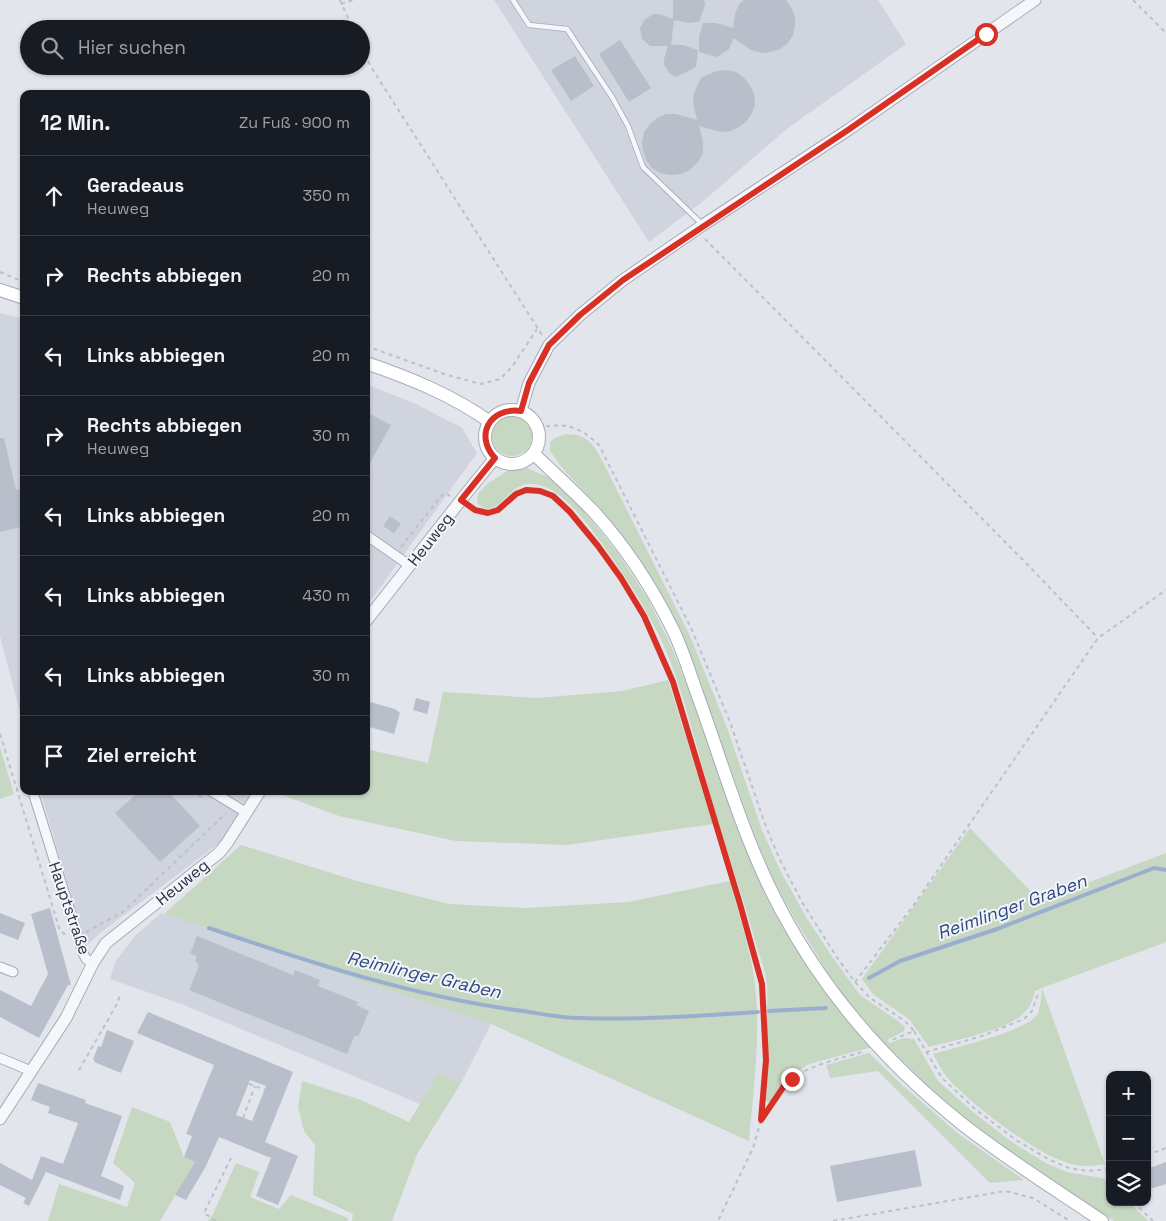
<!DOCTYPE html>
<html lang="de">
<head>
<meta charset="utf-8">
<style>
	body { margin:0; font-family:"Space Grotesk",sans-serif; background:#242831; color:#f1f3f6 }
	.controls { position:absolute; right:15px; bottom:15px; display:grid; overflow:hidden; border-radius:10px; box-shadow:0 1px 4px #0004 }
	.controls button { width:45px; height:45px; display:grid; place-items:center; padding:0; border:0; border-bottom:1px solid #363941; background:#171b24; color:#f1f3f6; font:25px sans-serif }
	.stop { position:absolute; width:15px; height:15px; margin:-11px; border:4px solid #d93025; border-radius:50%; background:#fff }
	.stop.end { background:#d93025; border-color:#fff; box-shadow:0 1px 5px #0008 }
	.list { margin:0; padding:0; list-style:none }
	h2 { display:flex; justify-content:space-between; align-items:center; height:65px; margin:0; padding:0 20px; font-size:21px }
	h2 small { font-size:16px; font-weight:400; color:#9ea1a6 }
	.list li { display:grid; grid-template-columns:32px 1fr auto; gap:15px; align-items:center; box-sizing:border-box; height:80px; padding:0 20px; border-top:1px solid #363941 }
	.list b { display:block; font-size:19px; white-space:nowrap }
	.list p { margin:0; font-size:16px; white-space:nowrap; color:#9ea1a6 }
	.list em { font-size:16px; font-style:normal; color:#9ea1a6 }
	.icon { flex:none; width:28px; height:28px; fill:none; stroke:currentColor; stroke-width:2; stroke-linecap:round; stroke-linejoin:round }
	.map { position:relative; flex:none; width:1166px; height:1221px; overflow:hidden }
	.search { position:absolute; background:#171b24; box-shadow:0 1px 4px #0004; left:20px; top:20px; width:350px; height:55px; display:flex; align-items:center; gap:12px; box-sizing:border-box; padding:0 18px; border-radius:28px; color:#9ea1a6; font-size:19px }
	.panel { position:absolute; background:#171b24; box-shadow:0 1px 4px #0004; left:20px; top:90px; width:350px; height:705px; border-radius:10px }
	.map>svg:first-child { display:block }
</style>
</head>
<body>
<div class="map">
<svg width="1166" height="1221" viewBox="0 0 1166 1221">
	<rect width="100%" height="100%" fill="#e2e5ec"/>
	<path fill="#d0d4df" d="M 494,0 L 878,0 L 906,44 L 788,128 L 702,202 L 649,242 Z
		M 0,313 L 24,319 L 24,727 L 0,636 Z
		M 366,384 L 416,404 L 462,428 L 477,453 L 366,607 Z
		M 40,791 L 252,791 L 222,841 L 100,933 L 86,946 Z
		M 161,913 L 426,1003 L 491,1024 L 461,1083 L 439,1072 L 420,1104 L 184,1005 L 110,979 L 115,962 L 136,935 Z"/>
	<path fill="#c6d7c2" d="M492 436a20 20 0 1 1 40 0a20 20 0 1 1-40 0Z
		M 566,434 C 588,434 594,445 603,462 L 690,636 L 726,725 L 762,830 L 781,872 L 806,917 L 831,955 L 860,995 L 898,1021 L 905,1027 L 904,1031 L 887,1040 L 890,1043 L 904,1038 L 914,1039 L 938,1081 L 973,1112 L 1013,1143 L 1046,1163 L 1067,1172 L 1102,1178 L 1110,1182 L 1110,1202 L 1129,1202 L 1148,1221 L 1114,1221 L 1035,1169 L 966,1119 L 928,1086 L 883,1042 L 837,988 L 796,921 L 773,880 L 752,829 L 693,664 L 627,543 L 605,514 L 563,469 L 550,451 L 550,442 L 555,438 Z
		M 524,467 L 548,477 L 575,500 L 618,553 L 648,599 L 671,646 L 696,708 L 738,830 L 763,886 L 785,931 L 820,983 L 872,1047 L 809,1064 L 790,1076 L 770,1102 L 765,1101 C 767,1073 767,1046 767,1018 C 767,1007 768,995 767,984 C 765,968 758,952 754,937 C 744,902 733,867 721,833 C 705,780 693,726 675,674 C 660,630 636,592 610,555 C 600,541 590,526 578,513 C 565,498 542,477 520,486 C 507,491 494,521 477,503 L 478,494 L 487,484 L 512,468 Z
		M 668,680 L 713,824 L 567,845 L 456,841 L 339,816 L 274,792 L 366,791 L 366,749 L 428,763 L 443,692 L 537,698 L 622,691 Z
		M 0,747 L 14,794 L 0,799 Z
		M 970,828 L 1040,901 L 1166,853 L 1166,942 L 1042,988 L 1105,1164 C 1093,1166 1082,1167 1071,1164 C 1039,1157 968,1102 947,1077 C 941,1070 937,1061 933,1054 C 953,1048 1026,1031 1037,1015 C 1041,1007 1041,997 1042,988 L 1035,991 C 1033,999 1031,1006 1025,1012 C 1008,1031 954,1040 929,1047 L 909,1019 L 874,995 L 862,979 Z
		M 241,845 L 357,881 L 449,904 L 525,908 L 628,902 L 730,881 C 739,916 754,960 756,996 C 760,1043 753,1094 749,1141 L 491,1024 L 426,1003 L 164,914 Z
		M 869,1053 L 903,1086 L 960,1135 L 1024,1180 L 990,1183 L 878,1071 L 830,1078 L 826,1065 Z
		M 439,1072 L 461,1083 L 417,1154 L 392,1221 L 352,1221 L 353,1214 L 313,1195 L 315,1145 L 304,1131 L 298,1107 L 302,1081 L 361,1100 L 409,1122 Z
		M 132,1107 L 170,1122 L 184,1157 L 195,1162 L 160,1221 L 48,1221 L 59,1184 L 127,1207 L 135,1183 L 113,1163 Z
		M 236,1163 L 259,1172 L 250,1197 L 279,1209 L 291,1195 L 348,1218 L 348,1221 L 208,1221 L 213,1214 Z"/>
	<g fill="none" stroke-linecap="round" stroke-linejoin="round">
		<path stroke="#9aafd0" stroke-width="4" d="M 209,928 C 312,963 415,997 523,1011 C 542,1014 561,1018 580,1018 C 639,1020 699,1016 758,1012
			M 869,978 L 900,961 L 997,929 L 1154,868 L 1166,870
			M 769,1011 L 826,1008"/>
	</g>
	<path fill="#b9becb" fill-rule="evenodd" d="M 673,0 L 704,0 L 705,5 L 699,22 L 688,23 L 674,20 L 671,45 L 683,45 L 698,50 L 696,67 L 676,77 L 669,73 L 664,64 L 664,59 L 668,46 L 650,46 L 642,39 L 640,28 L 645,19 L 654,14 L 659,14 L 673,19 Z
		M 744,0 L 786,0 L 791,7 L 795,16 L 795,25 L 793,35 L 788,43 L 780,49 L 771,52 L 762,53 L 751,50 L 734,38 L 729,49 L 717,57 L 699,52 L 699,37 L 703,23 L 716,23 L 733,28 L 735,14 L 739,4 Z
		M 620,40 L 651,88 L 629,102 L 599,54 Z
		M 575,56 L 594,86 L 571,101 L 551,70 Z
		M 727,70 L 736,72 L 744,78 L 750,85 L 754,94 L 755,104 L 752,113 L 747,121 L 739,127 L 731,131 L 721,132 L 699,126 L 703,142 L 703,153 L 698,162 L 690,170 L 681,174 L 670,175 L 660,173 L 652,168 L 646,160 L 643,151 L 642,142 L 644,132 L 650,124 L 657,118 L 666,114 L 676,114 L 697,120 L 693,103 L 694,93 L 701,78 L 716,71 Z
		M 366,412 L 391,425 L 366,470 Z
		M 0,438 L 4,438 L 16,490 L 24,488 L 24,526 L 0,532 Z
		M 390,516 L 401,524 L 394,533 L 383,526 Z
		M 416,698 L 430,702 L 427,714 L 413,710 Z
		M 366,701 L 395,709 L 400,713 L 394,734 L 366,726 Z
		M 140,791 L 168,791 L 200,826 L 160,862 L 115,813 Z
		M 50,908 L 71,985 L 68,985 L 39,1038 L 0,1017 L 0,990 L 31,1006 L 48,974 L 31,914 Z
		M 0,913 L 25,923 L 18,940 L 0,933 Z
		M 197,936 L 293,975 L 295,970 L 320,980 L 318,986 L 358,1002 L 356,1005 L 369,1011 L 358,1037 L 355,1035 L 347,1054 L 189,990 L 199,966 L 195,960 L 197,956 L 190,954 Z
		M 148,1012 L 293,1072 L 265,1142 L 298,1156 L 278,1205 L 256,1196 L 271,1158 L 219,1137 L 206,1166 L 186,1200 L 175,1195 L 195,1162 L 184,1157 L 192,1136 L 186,1134 L 214,1065 L 137,1033 ZM 250,1080 L 266,1086 L 252,1121 L 236,1115 Z
		M 107,1030 L 134,1041 L 121,1073 L 94,1062 L 95,1060 L 93,1060 L 98,1046 L 101,1047 Z
		M 38,1083 L 86,1100 L 85,1103 L 122,1116 L 101,1176 L 124,1186 L 120,1200 L 46,1172 L 29,1206 L 23,1203 L 26,1198 L 0,1185 L 0,1163 L 32,1180 L 41,1156 L 63,1164 L 78,1123 L 48,1113 L 50,1107 L 31,1100 Z
		M 915,1150 L 922,1186 L 837,1202 L 830,1166 Z
		M 1166,1162 L 1166,1184 L 1147,1190 L 1147,1169 Z"/>
	<g fill="none" stroke-linecap="round" stroke-linejoin="round">
		<g stroke="#a6abb7" stroke-width="6">
			<path id="service" d="M 513,0 L 529,25 L 567,29 L 612,97 L 628,126 L 643,167 L 702,224"/>
		</g>
		<g stroke="#a6abb7" stroke-width="11">
			<path id="minor" d="M 366,535 L 409,565
				M 211,791 L 247,813
				M 33,792 L 83,953 L 86,959 L 93,963
				M 0,967 L 13,972
				M 0,1058 L 31,1071"/>
		</g>
		<g stroke="#a6abb7" stroke-width="13">
			<path id="tertiary" d="M 521,411 L 529,383 L 549,345 L 580,315 L 623,280 L 703,225 L 848,130 L 1035,0
				M 366,621 L 461,500 L 495,458
				M 0,1119 L 66,1018 L 93,963 L 106,943 L 219,853 L 227,843 L 260,791"/>
		</g>
		<g stroke="#a6abb7" stroke-width="14">
			<path id="secondary" d="M 0,290 L 24,298
				M 366,363 C 410,378 452,395 490,422
				M485 437a27 27 0 1 1 54 0a27 27 0 1 1-54 0Z
				M 534,454 C 554,473 575,492 594,512 C 624,545 651,586 671,626 C 683,649 690,675 699,699 C 725,771 745,843 781,910 C 826,995 886,1063 961,1123 C 1005,1158 1055,1189 1102,1221"/>
		</g>
		<path stroke="#bcc0c8" stroke-width="2" stroke-dasharray="4 4" stroke-linecap="butt" d="M 340,0 L 353,29
			M 1133,0 L 1166,33
			M 341,4 L 353,0
			M 361,47 L 371,67 L 542,335
			M 705,239 L 1023,560 L 1098,638
			M 0,272 L 24,282
			M 366,346 L 447,375 L 481,384 L 500,379 L 512,367 L 537,329
			M 538,428 C 565,422 579,426 599,445 L 692,630 L 730,722 L 766,827 L 780,860 L 802,902 L 838,959 L 855,982 L 870,998 L 905,1021 L 914,1031 L 892,1040
			M 470,506 L 475,510 L 488,513 L 498,510 L 516,494 L 527,490 L 540,491 L 553,496 L 571,512 L 621,578 L 644,616 L 673,682 L 740,903 L 762,984 L 766,1060 L 761,1120 L 753,1148 L 718,1221
			M 401,547 L 443,494 L 446,493 L 451,497
			M 0,734 L 60,931 L 66,935
			M 192,791 L 203,798
			M 86,932 L 123,912 L 226,813
			M 855,982 L 913,906 L 1098,638 L 1166,590
			M 914,1031 L 942,1078 L 975,1109 L 1016,1140 L 1048,1159 L 1069,1168 L 1087,1171 L 1110,1169
			M 926,1052 L 982,1036 L 1024,1019 L 1032,1011 L 1039,991
			M 79,1070 L 117,1004 L 120,995
			M 234,1078 L 265,1090
			M 243,1118 L 255,1086
			M 762,1118 C 771,1106 779,1091 790,1081 C 809,1064 841,1059 865,1051
			M 1147,1155 L 1166,1148
			M 1133,1202 L 1153,1221
			M 216,1221 L 204,1213 L 231,1158
			M 833,1221 L 1005,1191 L 1033,1198 L 1070,1221"/>
		<use href="#service" stroke="#f6f7fa" stroke-width="4.5"/>
		<use href="#minor" stroke="#f6f7fa" stroke-width="9"/>
		<use href="#tertiary" stroke="#f6f7fa" stroke-width="11"/>
		<use href="#secondary" stroke="#fff" stroke-width="12"/>
	</g>
	<g fill="none" stroke-linecap="round" stroke-linejoin="round">
		<path stroke="#d93025" stroke-width="6" d="M 792,1079 L 784,1086 L 761,1120 L 766,1060 L 762,984 L 740,904 L 673,682 L 644,616 L 621,578 L 598,546 L 570,512 L 553,496 L 540,491 L 526,490 L 516,494 L 498,510 L 488,513 L 475,510 L 461,500 L 495,458 C 474,435 490,407 521,411 L 529,383 L 549,345 L 580,315 L 623,280 L 848,130 L 986,34"/>
	</g>
	<g text-anchor="middle" stroke-width="4" stroke-linejoin="round" paint-order="stroke">
		<g font-size="16" fill="#283147" stroke="#f3f5f9">
			<text transform="translate(430 539) rotate(-52)" y="6">Heuweg</text>
			<text transform="translate(182 882) rotate(-39)" y="6">Heuweg</text>
			<text transform="translate(70 908) rotate(71)" y="6">Hauptstraße</text>
		</g>
		<g font-size="18" font-style="italic" fill="#2d4b80" stroke="#f3f5f9">
			<text transform="translate(1012 907) rotate(-20)" y="6">Reimlinger Graben</text>
			<text transform="translate(424 975) rotate(13)" y="6">Reimlinger Graben</text>
		</g>
	</g>
</svg>
<div class="controls">
<button>+</button>
<button>−</button>
<button><svg class="icon" aria-label="layers" viewBox="0 0 24 24"><path d="M12 4l9 5-9 5-9-5zM3 14l9 5 9-5"/></svg></button>
</div>
<div class="stop" style="left:986px;top:34px"></div>
<div class="stop end" style="left:792px;top:1079px"></div>
<div class="search"><svg class="icon" aria-label="search" viewBox="0 0 24 24"><circle cx="10" cy="10" r="6"/><path d="M15 15l6 6"/></svg>Hier suchen</div>
<section class="panel">
<h2>12 Min.<small>Zu Fuß · 900 m</small></h2>
<ul class="list">
<li><svg class="icon" aria-label="ahead" viewBox="0 0 24 24"><path d="M12 20V5M6 11l6-6 6 6"/></svg><div><b>Geradeaus</b><p>Heuweg</p></div><em>350 m</em></li>
<li><svg class="icon" aria-label="right" viewBox="0 0 24 24"><path d="M7 20v-9h11M14 6l5 5-5 5"/></svg><div><b>Rechts abbiegen</b></div><em>20 m</em></li>
<li><svg class="icon" aria-label="left" viewBox="0 0 24 24"><path d="M17 20v-9H6M10 6l-5 5 5 5"/></svg><div><b>Links abbiegen</b></div><em>20 m</em></li>
<li><svg class="icon" aria-label="right" viewBox="0 0 24 24"><path d="M7 20v-9h11M14 6l5 5-5 5"/></svg><div><b>Rechts abbiegen</b><p>Heuweg</p></div><em>30 m</em></li>
<li><svg class="icon" aria-label="left" viewBox="0 0 24 24"><path d="M17 20v-9H6M10 6l-5 5 5 5"/></svg><div><b>Links abbiegen</b></div><em>20 m</em></li>
<li><svg class="icon" aria-label="left" viewBox="0 0 24 24"><path d="M17 20v-9H6M10 6l-5 5 5 5"/></svg><div><b>Links abbiegen</b></div><em>430 m</em></li>
<li><svg class="icon" aria-label="left" viewBox="0 0 24 24"><path d="M17 20v-9H6M10 6l-5 5 5 5"/></svg><div><b>Links abbiegen</b></div><em>30 m</em></li>
<li><svg class="icon" aria-label="arrive" viewBox="0 0 24 24"><path d="M6 21V4h12l-3 4 3 4H6"/></svg><div><b>Ziel erreicht</b></div></li>
</ul>
</section>
</div>
</body>
</html>
